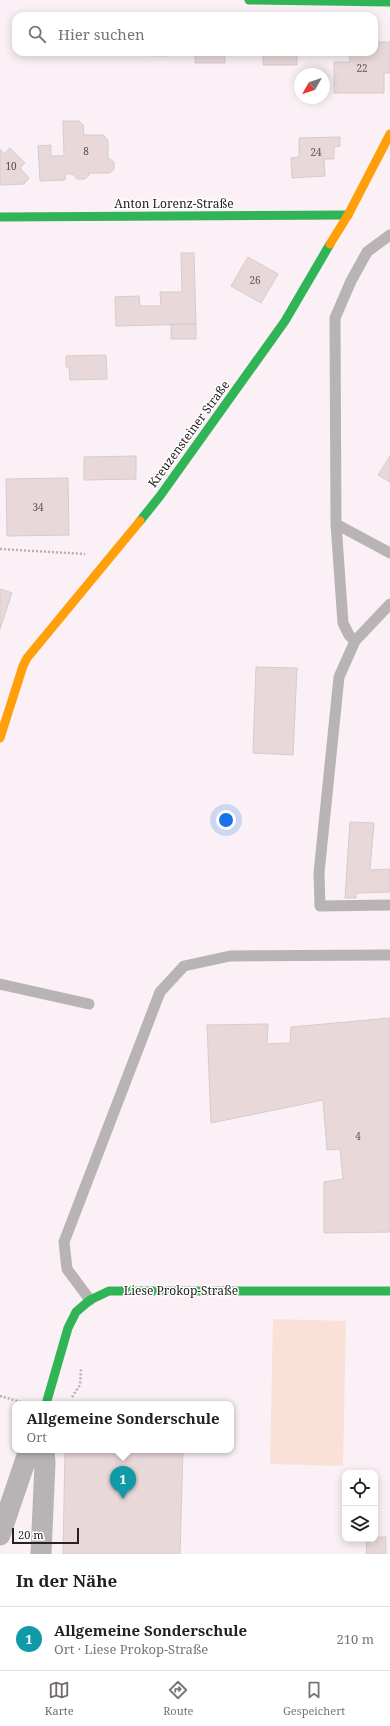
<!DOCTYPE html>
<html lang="de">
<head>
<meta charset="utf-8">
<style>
	body { margin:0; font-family:"Noto Serif",serif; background:#f2f2f2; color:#222 }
	.controls { position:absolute; right:12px; bottom:12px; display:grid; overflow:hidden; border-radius:8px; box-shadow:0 2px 10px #0003 }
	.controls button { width:36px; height:36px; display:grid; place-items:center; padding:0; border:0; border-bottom:1px solid #e0e0e0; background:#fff; color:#222; font:20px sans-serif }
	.compass { position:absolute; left:294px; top:68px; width:36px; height:36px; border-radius:50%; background:#fff; box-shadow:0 2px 10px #0003; rotate:230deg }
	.scale { position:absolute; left:12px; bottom:10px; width:67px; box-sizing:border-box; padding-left:4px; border:2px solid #282024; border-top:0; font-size:11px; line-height:14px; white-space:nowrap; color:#282024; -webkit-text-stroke:3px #fff; paint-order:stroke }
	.you { position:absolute; left:226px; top:820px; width:14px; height:14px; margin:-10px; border:3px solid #fff; border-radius:50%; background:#1a73e8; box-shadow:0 0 0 6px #1a73e833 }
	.badge { display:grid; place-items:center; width:26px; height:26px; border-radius:50%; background:#72696d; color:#fff; font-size:13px; font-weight:700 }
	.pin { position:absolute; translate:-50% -33px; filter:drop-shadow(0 1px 2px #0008) }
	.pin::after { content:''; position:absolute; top:21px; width:14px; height:12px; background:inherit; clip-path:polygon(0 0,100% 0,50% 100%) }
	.popup { position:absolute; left:12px; top:1401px; width:222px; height:52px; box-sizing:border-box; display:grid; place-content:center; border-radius:8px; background:#fff; filter:drop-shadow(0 1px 3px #0005); font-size:13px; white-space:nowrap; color:#767676 }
	.popup b { font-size:15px; color:#222 }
	.popup::after { content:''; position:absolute; left:50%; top:100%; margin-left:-8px; border:8px solid transparent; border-top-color:#fff }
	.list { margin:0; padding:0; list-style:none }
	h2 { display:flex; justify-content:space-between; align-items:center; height:52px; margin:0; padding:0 16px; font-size:17px }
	h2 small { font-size:13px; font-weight:400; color:#767676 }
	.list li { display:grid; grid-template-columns:26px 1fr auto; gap:12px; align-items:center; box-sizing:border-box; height:64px; padding:0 16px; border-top:1px solid #e0e0e0 }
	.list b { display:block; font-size:15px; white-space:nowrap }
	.list p { margin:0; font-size:13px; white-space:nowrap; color:#767676 }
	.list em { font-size:13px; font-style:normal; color:#767676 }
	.icon { flex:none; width:22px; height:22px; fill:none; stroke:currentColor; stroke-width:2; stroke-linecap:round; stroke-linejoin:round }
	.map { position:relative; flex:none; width:390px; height:1554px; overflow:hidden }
	.search { position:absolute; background:#fff; box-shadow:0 2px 10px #0003; left:12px; right:12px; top:12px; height:44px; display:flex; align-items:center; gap:10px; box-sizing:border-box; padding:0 14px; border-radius:12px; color:#767676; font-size:15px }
	.sheet { height:116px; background:#fff }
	nav { display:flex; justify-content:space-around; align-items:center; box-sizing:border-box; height:56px; border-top:1px solid #e0e0e0; background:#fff; font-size:11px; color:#767676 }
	nav a { display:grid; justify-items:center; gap:2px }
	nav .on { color:#72696d }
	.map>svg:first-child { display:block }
</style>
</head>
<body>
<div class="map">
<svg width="390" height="1554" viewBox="0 0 390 1554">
	<rect width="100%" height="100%" fill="#faf0f5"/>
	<path fill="#f9e1d7" d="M 273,1319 L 346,1321 L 343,1466 L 270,1464 Z"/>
	<path fill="#e9d8d9" stroke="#d5ccce" d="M 374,42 L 390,42 L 390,73 L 384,73 L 384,93 L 334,93 L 334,62 L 350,62 L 349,52 L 374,52 Z
		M 130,52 L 166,52 L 166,56 L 130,55 Z
		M 195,52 L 225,52 L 225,63 L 195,63 Z
		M 263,52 L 297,52 L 297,65 L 263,65 Z
		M 63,121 L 79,121 L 83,125 L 84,135 L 103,135 L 108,140 L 108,159 L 110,159 L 114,162 L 114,169 L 110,173 L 89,173 L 89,175 L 85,179 L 77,179 L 73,174 L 65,174 L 65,180 L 40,181 L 38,146 L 51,145 L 51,156 L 64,156 Z
		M 340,137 L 340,146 L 334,147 L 334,159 L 324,159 L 325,176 L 292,178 L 291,158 L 299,157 L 299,138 Z
		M 10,148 L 25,163 L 20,168 L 29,178 L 24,184 L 0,185 L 0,149 L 4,154 Z
		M 181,253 L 194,253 L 196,324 L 116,326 L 115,297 L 139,296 L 140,306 L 161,306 L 160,292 L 182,292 Z
		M 248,257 L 278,274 L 261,303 L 231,286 Z
		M 171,324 L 196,324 L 196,339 L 171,339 Z
		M 106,355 L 107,379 L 70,380 L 69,367 L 66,367 L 66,356 Z
		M 136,456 L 136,479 L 84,480 L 84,457 Z
		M 390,456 L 390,482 L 378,475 Z
		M 68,478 L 69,535 L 7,536 L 6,479 Z
		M 0,589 L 12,593 L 0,629 Z
		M 256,667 L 297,668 L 293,755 L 253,753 Z
		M 350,822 L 374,823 L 370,870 L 390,869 L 390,892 L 356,893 L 356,898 L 345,898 Z
		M 390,1018 L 390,1232 L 324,1233 L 324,1182 L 343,1179 L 340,1149 L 327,1150 L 323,1100 L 211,1123 L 207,1025 L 268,1024 L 267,1044 L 290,1043 L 291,1027 Z
		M 65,1450 L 183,1450 L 180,1554 L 63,1554 Z
		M 375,1537 L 386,1537 L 386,1554 L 366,1554 L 367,1539 L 375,1539 Z"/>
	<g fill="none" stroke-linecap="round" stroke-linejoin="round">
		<path stroke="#b6b2b4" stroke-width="2.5" stroke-dasharray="2 2" stroke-linecap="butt" d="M 0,549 L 85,554
			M 0,1396 L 25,1403
			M 72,1397 L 80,1385 L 81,1369"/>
		<path stroke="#b8b4b6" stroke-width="11" d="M 336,524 L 390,553
			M 390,604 L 355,641 L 339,677 L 319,873 L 320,906 L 390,905
			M 355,641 L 349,635 L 343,623 L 336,524 L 335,318 L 351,281 L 367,252 L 390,235
			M 0,984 L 89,1004
			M 90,1300 L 67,1269 L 64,1242 L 160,992 L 184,966 L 230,956 L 390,955"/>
		<path stroke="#b8b4b6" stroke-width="21" d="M 0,1535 L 29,1450
			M 41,1554 L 45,1463 L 44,1450"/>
		<path stroke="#30b455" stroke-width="9" d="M 249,0 L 390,2
			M 0,217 L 348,215
			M 140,521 L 160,496 L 285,321 L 330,244
			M 46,1404 L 68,1328 L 76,1312 L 90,1300 L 109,1291 L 390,1291"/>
		<path stroke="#ff9f0a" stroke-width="9" d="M 330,244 L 348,215 L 390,134
			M 0,738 L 23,666 L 27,658 L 140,521"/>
	</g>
	<g text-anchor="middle" stroke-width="3" stroke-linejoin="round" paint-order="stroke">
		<g font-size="10" fill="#594f52">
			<text x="362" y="72">22</text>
			<text x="86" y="155">8</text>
			<text x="316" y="156">24</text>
			<text x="11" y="170">10</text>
			<text x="255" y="284">26</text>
			<text x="38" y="511">34</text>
			<text x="358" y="1140">4</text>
		</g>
		<g font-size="12" fill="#282024" stroke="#fff">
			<text x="174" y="208">Anton Lorenz-Straße</text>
			<text transform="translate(189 434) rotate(-54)" y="4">Kreuzensteiner Straße</text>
			<text x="181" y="1295">Liese Prokop-Straße</text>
		</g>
	</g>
</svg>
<div class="controls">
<button><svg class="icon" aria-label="locate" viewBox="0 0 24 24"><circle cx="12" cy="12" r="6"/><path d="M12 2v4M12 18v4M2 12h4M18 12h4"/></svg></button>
<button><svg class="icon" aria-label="layers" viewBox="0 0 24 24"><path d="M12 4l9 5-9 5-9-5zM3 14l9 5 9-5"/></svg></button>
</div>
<svg class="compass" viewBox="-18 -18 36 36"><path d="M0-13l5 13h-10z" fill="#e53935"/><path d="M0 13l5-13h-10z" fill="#767676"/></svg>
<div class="scale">20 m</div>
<div class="you"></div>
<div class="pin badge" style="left:123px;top:1499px;background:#0f9aa8">1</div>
<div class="popup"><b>Allgemeine Sonderschule</b>Ort</div>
<div class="search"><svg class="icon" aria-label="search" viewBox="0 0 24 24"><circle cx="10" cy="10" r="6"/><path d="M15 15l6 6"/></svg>Hier suchen</div>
</div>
<section class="sheet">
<h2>In der Nähe<small></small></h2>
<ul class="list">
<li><span class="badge" style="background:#0f9aa8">1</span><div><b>Allgemeine Sonderschule</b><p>Ort · Liese Prokop-Straße</p></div><em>210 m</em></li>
</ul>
</section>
<nav>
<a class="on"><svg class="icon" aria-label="map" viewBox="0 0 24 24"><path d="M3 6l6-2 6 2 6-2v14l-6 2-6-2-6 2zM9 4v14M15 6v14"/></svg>Karte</a>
<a><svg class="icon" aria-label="directions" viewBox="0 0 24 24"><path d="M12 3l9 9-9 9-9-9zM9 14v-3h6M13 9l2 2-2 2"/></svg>Route</a>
<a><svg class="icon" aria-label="saved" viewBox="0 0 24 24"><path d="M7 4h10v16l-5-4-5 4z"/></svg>Gespeichert</a>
</nav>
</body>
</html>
